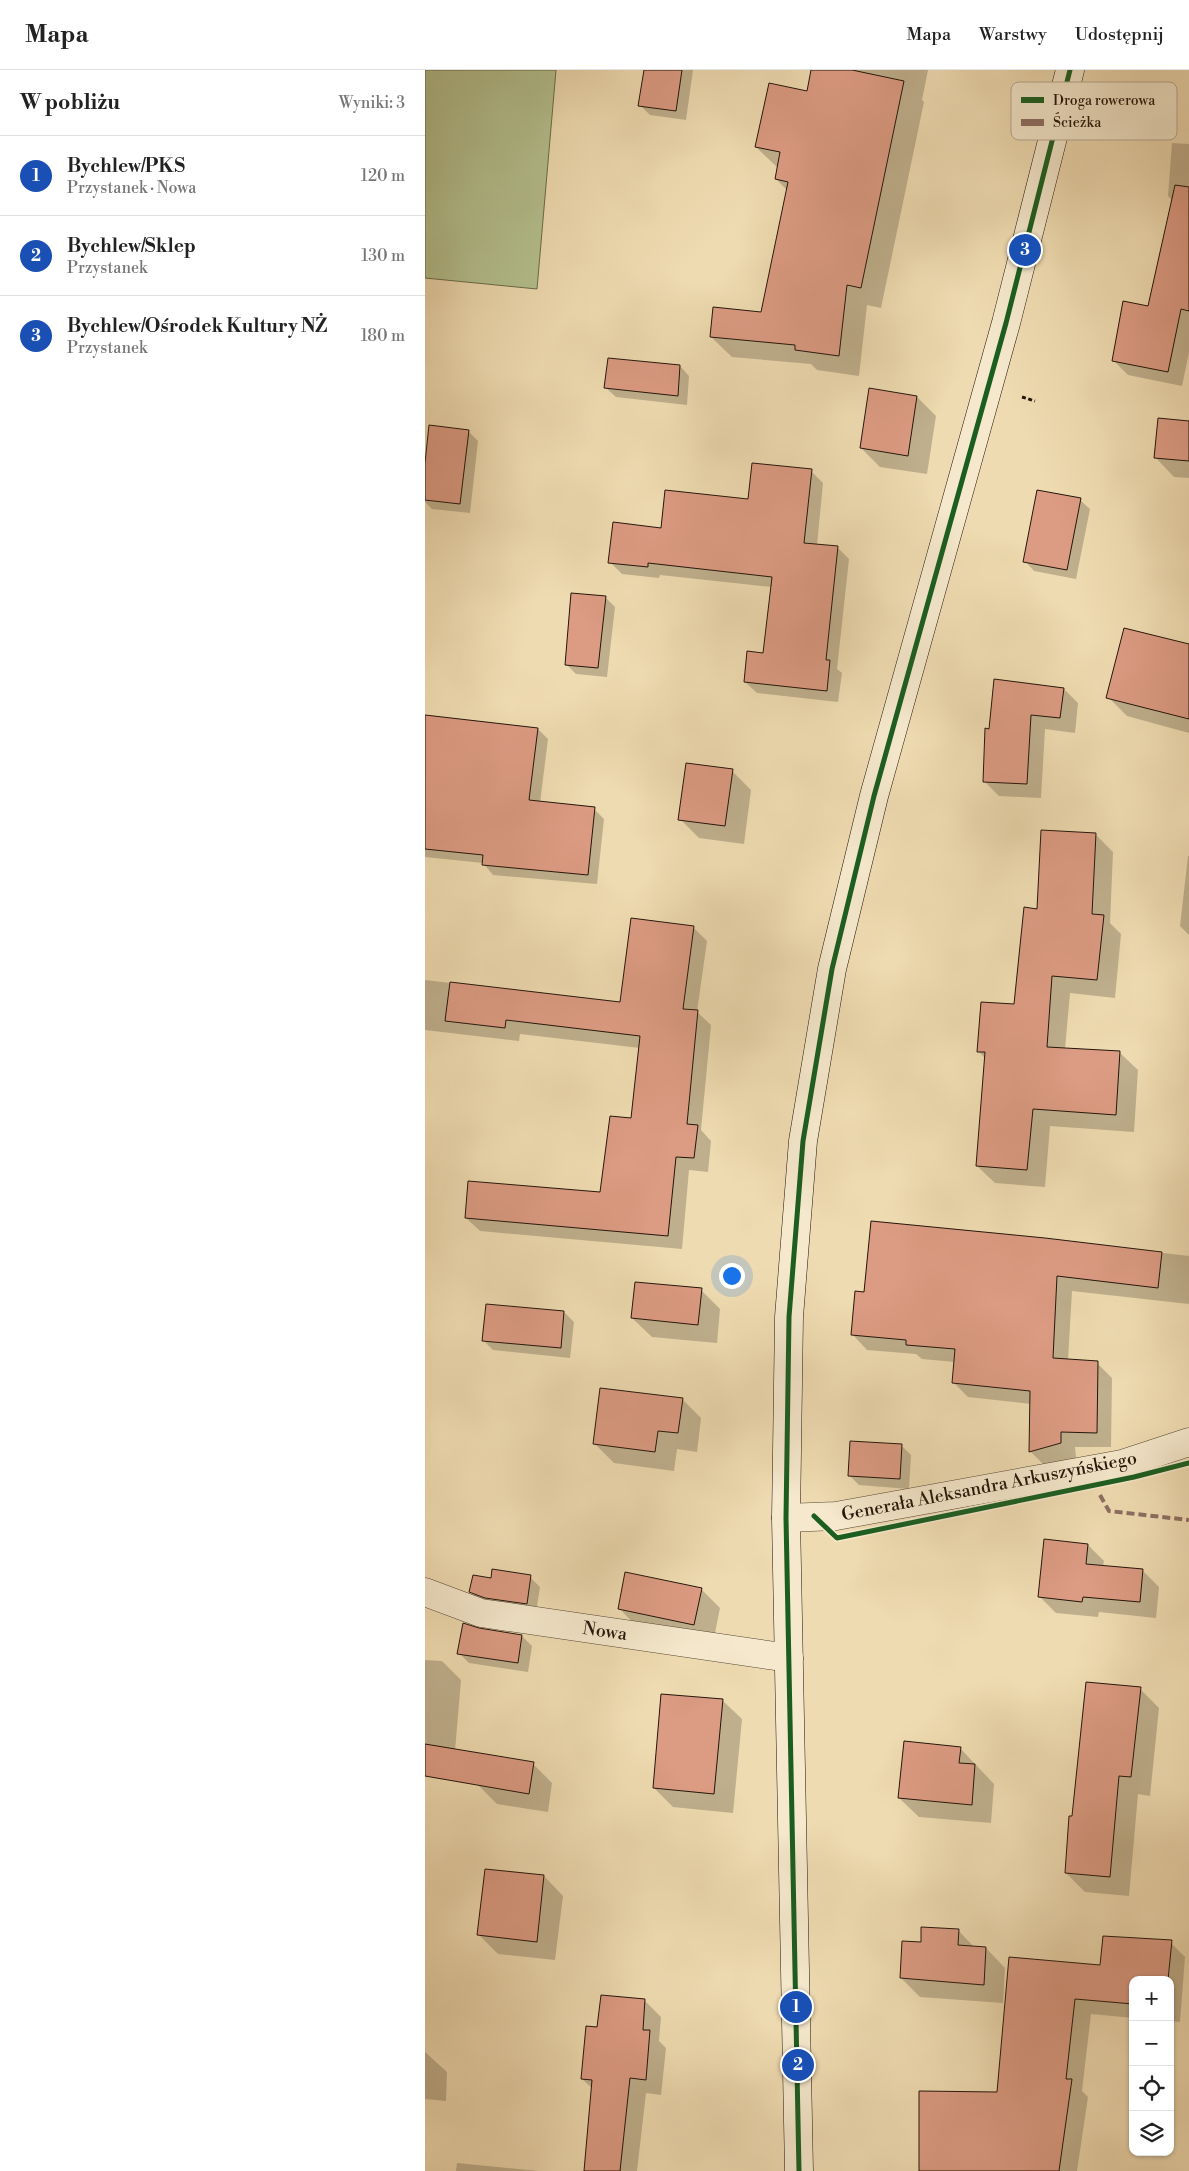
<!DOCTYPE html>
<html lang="pl">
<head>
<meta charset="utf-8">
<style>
	body { margin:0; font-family:"Libre Bodoni",serif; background:#f2f2f2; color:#222 }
	.controls { position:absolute; right:15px; bottom:15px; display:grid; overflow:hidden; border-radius:10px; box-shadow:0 1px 4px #0004 }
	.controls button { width:45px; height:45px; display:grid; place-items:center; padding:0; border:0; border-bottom:1px solid #e0e0e0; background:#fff; color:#222; font:25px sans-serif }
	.you { position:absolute; left:306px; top:1205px; width:18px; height:18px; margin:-12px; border:4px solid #fff; border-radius:50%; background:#1a73e8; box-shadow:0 0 0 8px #1a73e833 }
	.badge { display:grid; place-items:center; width:32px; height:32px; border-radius:50%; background:#111827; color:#fff; font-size:16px; font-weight:700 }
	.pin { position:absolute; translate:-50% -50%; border:2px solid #fff; box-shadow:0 1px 5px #0006 }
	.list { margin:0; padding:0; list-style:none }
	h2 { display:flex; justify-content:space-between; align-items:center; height:65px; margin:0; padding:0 20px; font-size:21px }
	h2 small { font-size:16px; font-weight:400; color:#767676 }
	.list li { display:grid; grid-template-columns:32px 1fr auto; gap:15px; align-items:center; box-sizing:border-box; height:80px; padding:0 20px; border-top:1px solid #e0e0e0 }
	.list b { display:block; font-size:19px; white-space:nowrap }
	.list p { margin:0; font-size:16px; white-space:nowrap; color:#767676 }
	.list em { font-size:16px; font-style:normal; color:#767676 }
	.icon { flex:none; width:28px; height:28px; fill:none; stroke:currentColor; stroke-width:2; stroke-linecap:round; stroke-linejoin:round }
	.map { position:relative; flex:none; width:764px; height:2101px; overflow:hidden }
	header { display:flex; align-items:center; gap:30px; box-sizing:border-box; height:70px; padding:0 25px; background:#fff; border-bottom:1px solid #e0e0e0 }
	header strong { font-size:24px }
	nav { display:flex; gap:28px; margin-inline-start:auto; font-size:18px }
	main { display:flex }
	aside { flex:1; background:#fff }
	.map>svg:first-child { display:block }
</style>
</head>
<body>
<header>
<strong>Mapa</strong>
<nav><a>Mapa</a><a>Warstwy</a><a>Udostępnij</a></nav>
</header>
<main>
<aside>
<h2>W pobliżu<small>Wyniki: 3</small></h2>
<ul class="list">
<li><span class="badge" style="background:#1a4fb4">1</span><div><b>Bychlew/PKS</b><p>Przystanek · Nowa</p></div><em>120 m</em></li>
<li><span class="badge" style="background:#1a4fb4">2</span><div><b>Bychlew/Sklep</b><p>Przystanek</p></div><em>130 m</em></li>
<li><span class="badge" style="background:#1a4fb4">3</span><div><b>Bychlew/Ośrodek Kultury NŻ</b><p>Przystanek</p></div><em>180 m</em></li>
</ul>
</aside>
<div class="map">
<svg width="764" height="2101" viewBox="0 0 764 2101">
	<rect width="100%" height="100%" fill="#efdbb1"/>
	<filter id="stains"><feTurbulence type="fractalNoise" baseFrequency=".004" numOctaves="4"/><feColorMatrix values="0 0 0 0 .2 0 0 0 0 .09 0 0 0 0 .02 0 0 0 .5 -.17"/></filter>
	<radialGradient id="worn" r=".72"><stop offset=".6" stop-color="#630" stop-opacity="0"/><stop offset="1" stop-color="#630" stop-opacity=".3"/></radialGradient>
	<path fill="#b4c18f" stroke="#6c6b4c" d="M 0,0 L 131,0 L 112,219 L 0,208 Z"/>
	<path fill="#0003" d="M 221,0 L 268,0 L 261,50 L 225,45 L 215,35 Z
		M 388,0 L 503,0 L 497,30 L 499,32 L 456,238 L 442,235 L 434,306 L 392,300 L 386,294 L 307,287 L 286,267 L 337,243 L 362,120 L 351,109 L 353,98 L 331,77 L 383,22 Z
		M 747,73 L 764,74 L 764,282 L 757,316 L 703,305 L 688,290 L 724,238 L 748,131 L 743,126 Z
		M 255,296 L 264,306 L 262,335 L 191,327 L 181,318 Z
		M 492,327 L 511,346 L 502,404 L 455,397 L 436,378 Z
		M 764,353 L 764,408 L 749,407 L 730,387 Z
		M 43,361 L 53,371 L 45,443 L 7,439 L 0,432 L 0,405 Z
		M 386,401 L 398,413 L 392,475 L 412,477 L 424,489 L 412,599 L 417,603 L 413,632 L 332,623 L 320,612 L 339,584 L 347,517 L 235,505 L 234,508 L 197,504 L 185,492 L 237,459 L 325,431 Z
		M 655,430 L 665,439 L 651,509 L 609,501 L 600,491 Z
		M 180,527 L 190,537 L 182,607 L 151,604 L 141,594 Z
		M 764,576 L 764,663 L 702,646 L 683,627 Z
		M 639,619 L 653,633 L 650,663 L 620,659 L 616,728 L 574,726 L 559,711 L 565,660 Z
		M 0,659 L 113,659 L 123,669 L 115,733 L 169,739 L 179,749 L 172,814 L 68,805 L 58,793 L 0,787 Z
		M 307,701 L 326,720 L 319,774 L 274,768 L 255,749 Z
		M 670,764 L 688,782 L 685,853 L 696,864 L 690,928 L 645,923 L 640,979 L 695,983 L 713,1000 L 709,1062 L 625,1056 L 620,1117 L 570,1113 L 552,1096 L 561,989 L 553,981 L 590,936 L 614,840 Z
		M 763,786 L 764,786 L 764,865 L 755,856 Z
		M 268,857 L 282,871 L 272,942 L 286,955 L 276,1060 L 286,1071 L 283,1102 L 264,1100 L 257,1179 L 55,1161 L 41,1148 L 176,1124 L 207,1049 L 215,978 L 95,964 L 94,971 L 0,960 L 0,910 L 196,933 Z
		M 620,1169 L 764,1186 L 764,1234 L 647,1221 L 643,1290 L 672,1293 L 687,1308 L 686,1377 L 650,1377 L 651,1388 L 620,1396 L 605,1381 L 606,1334 L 543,1327 L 528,1312 L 530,1292 L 497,1289 L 491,1284 L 442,1280 L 428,1265 L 441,1223 Z
		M 276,1220 L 295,1239 L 292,1273 L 227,1267 L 207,1248 Z
		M 139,1242 L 149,1252 L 145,1288 L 68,1280 L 58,1270 Z
		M 257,1329 L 276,1348 L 272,1382 L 252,1379 L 249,1401 L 189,1393 L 170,1374 Z
		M 476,1375 L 486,1385 L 484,1419 L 434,1415 L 424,1405 Z
		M 663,1475 L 679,1491 L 678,1496 L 718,1501 L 734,1517 L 731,1548 L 674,1542 L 673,1547 L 631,1543 L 615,1527 Z
		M 105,1507 L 115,1517 L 111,1543 L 56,1532 L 46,1522 L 67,1509 Z
		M 276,1519 L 295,1538 L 288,1573 L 213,1558 L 194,1538 Z
		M 53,1560 L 97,1566 L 107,1576 L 103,1602 L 44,1593 L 34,1583 Z
		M 0,1590 L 17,1591 L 36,1610 L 30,1681 L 0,1679 Z
		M 715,1619 L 734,1638 L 725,1726 L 713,1724 L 704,1826 L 660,1822 L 641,1803 L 648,1747 Z
		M 297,1630 L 317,1649 L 308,1743 L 248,1737 L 229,1718 Z
		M 535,1678 L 569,1714 L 566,1753 L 494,1747 L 474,1728 Z
		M 108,1694 L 127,1713 L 123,1742 L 72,1734 L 53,1715 Z
		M 119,1806 L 138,1826 L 130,1890 L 73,1884 L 54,1865 Z
		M 533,1860 L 550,1878 L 561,1878 L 580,1898 L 578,1933 L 495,1927 L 476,1908 L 497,1874 Z
		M 744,1871 L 760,1887 L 755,1952 L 745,1951 L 745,1910 L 708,1910 L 708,1948 L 666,1944 L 657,2021 L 663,2027 L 652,2101 L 495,2101 L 573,2023 L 676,1896 Z
		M 177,1926 L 220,1931 L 236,1947 L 234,1971 L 241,1978 L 236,2025 L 221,2023 L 212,2101 L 160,2101 L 168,2019 L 157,2009 L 173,1959 Z
		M 0,1982 L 22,2002 L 21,2031 L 0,2029 Z
		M 32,2093 L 114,2101 L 31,2101 Z"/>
	<path fill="#dc9b83" stroke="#23150a" d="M 219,0 L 257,0 L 251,41 L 213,36 Z
		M 386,0 L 427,0 L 479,11 L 436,218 L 422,215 L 414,286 L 370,280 L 370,275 L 285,267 L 288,237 L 336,242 L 363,112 L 350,109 L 355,82 L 330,77 L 344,13 L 382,21 Z
		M 750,115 L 764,117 L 764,241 L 756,239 L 743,302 L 687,291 L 698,231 L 723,236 Z
		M 183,288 L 255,295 L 253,326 L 179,318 Z
		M 444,318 L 492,326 L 483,386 L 435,378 Z
		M 733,348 L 764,351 L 764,391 L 729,388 Z
		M 4,355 L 44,360 L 35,434 L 0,430 L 0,393 Z
		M 327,393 L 387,399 L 379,473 L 413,476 L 401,590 L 405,590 L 402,621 L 319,612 L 322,581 L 338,583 L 347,507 L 223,493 L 223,497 L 183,493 L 188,452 L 236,458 L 240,420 L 323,429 Z
		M 612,420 L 656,428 L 642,500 L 598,492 Z
		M 146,523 L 181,526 L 173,598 L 140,595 Z
		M 699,558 L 764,574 L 764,649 L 681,628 Z
		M 569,609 L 639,618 L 635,648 L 606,645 L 602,714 L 558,712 L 560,658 L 564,659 Z
		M 0,645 L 113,658 L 104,730 L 170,737 L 163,805 L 57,795 L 58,785 L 0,779 Z
		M 261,693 L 308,699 L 300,756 L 253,750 Z
		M 616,760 L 671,763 L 667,844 L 679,845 L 672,910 L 627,906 L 622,977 L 695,981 L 691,1045 L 608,1039 L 602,1100 L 551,1096 L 560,982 L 552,982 L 556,932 L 589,934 L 599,837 L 612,839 Z
		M 206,848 L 269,856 L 258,939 L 273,940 L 262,1054 L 273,1055 L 269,1088 L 251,1087 L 243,1166 L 40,1148 L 43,1111 L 175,1122 L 185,1046 L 206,1048 L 215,966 L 81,950 L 80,958 L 20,951 L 25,912 L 195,932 Z
		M 446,1151 L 620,1168 L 737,1182 L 733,1218 L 632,1206 L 628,1288 L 673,1291 L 672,1363 L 636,1362 L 636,1373 L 604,1382 L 605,1321 L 527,1313 L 530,1279 L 481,1275 L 481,1270 L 426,1265 L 430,1221 L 439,1222 Z
		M 210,1212 L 277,1218 L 273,1255 L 206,1248 Z
		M 61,1234 L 139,1241 L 136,1278 L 57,1271 Z
		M 175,1318 L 258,1328 L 253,1363 L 233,1361 L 230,1382 L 168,1374 Z
		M 425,1371 L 477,1374 L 475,1409 L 423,1406 Z
		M 619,1469 L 663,1474 L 661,1494 L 718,1499 L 715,1532 L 658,1527 L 657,1532 L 613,1527 Z
		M 67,1499 L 106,1505 L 102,1534 L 60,1528 L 44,1522 L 48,1505 L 66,1508 Z
		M 200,1502 L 277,1518 L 269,1555 L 193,1539 Z
		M 38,1553 L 54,1558 L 97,1565 L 93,1593 L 32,1584 Z
		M 661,1612 L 716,1617 L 706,1707 L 694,1706 L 685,1807 L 640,1803 L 644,1746 L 647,1746 Z
		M 236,1624 L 298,1629 L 289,1724 L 228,1718 Z
		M 479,1671 L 536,1677 L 534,1693 L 550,1694 L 547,1735 L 473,1728 Z
		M 0,1674 L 109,1692 L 104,1724 L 0,1706 Z
		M 60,1799 L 119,1805 L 112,1872 L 52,1865 Z
		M 496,1857 L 534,1859 L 533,1875 L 561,1877 L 559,1915 L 475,1908 L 477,1871 L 496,1872 Z
		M 678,1866 L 747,1870 L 743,1910 L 708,1910 L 708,1934 L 650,1929 L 641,2009 L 647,2009 L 634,2101 L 494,2101 L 494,2021 L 572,2022 L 584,1887 L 675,1895 Z
		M 176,1925 L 220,1929 L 218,1960 L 225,1960 L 221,2010 L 205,2008 L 195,2101 L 159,2101 L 167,2010 L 156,2009 L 161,1956 L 172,1957 Z"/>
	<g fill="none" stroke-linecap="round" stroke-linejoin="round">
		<g stroke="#564634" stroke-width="29">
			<path id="street" d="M 361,1448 L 411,1446 L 697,1394 L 764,1372
				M 0,1522 L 56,1543 L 364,1588"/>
		</g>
		<g stroke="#23150a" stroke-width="29">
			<path id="secondary" d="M 374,2101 L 361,1448 L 364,1247 L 378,1071 L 407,899 L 449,726 L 581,253 L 645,0"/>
		</g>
		<path stroke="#23150a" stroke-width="3" stroke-dasharray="4 2.5" stroke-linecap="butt" d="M 597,327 L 610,331"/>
		<use href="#street" stroke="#f5e8cc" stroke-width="28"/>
		<use href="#secondary" stroke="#f5e8cc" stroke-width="28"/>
		<path stroke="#8d6e63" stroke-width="4" stroke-dasharray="8 4" stroke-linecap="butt" d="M 675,1425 L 684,1441 L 764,1450"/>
		<g stroke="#f5e8cc" stroke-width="8">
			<path id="cycleway" d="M 389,1446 L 412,1468 L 709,1407 L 764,1393
				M 374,2101 L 361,1448 L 364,1247 L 378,1071 L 407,899 L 449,726 L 581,253 L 645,0"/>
		</g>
		<use href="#cycleway" stroke="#1b5e20" stroke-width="5"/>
	</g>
	<g text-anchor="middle" stroke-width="4" stroke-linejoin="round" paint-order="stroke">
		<g font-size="18" fill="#23150a" stroke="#f5e8cc">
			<text transform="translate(564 1416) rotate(-11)" y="6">Generała Aleksandra Arkuszyńskiego</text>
			<text transform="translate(180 1561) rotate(8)" y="6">Nowa</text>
		</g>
	</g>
	<rect x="586" y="12" width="166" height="58" rx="8" fill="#f5e8cc" stroke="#b6a992" stroke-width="1"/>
	<rect x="596" y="27" width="23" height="6" fill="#1b5e20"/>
	<rect x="596" y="49" width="23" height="7" fill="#8d6e63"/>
	<g font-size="14" fill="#23150a">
		<text x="628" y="35">Droga rowerowa</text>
		<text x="628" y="57">Ścieżka</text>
	</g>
	<rect width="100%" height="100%" filter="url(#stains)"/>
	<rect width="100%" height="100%" fill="url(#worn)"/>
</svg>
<div class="controls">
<button>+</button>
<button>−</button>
<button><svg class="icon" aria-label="locate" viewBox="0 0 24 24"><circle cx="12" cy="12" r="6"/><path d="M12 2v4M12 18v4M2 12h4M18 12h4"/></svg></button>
<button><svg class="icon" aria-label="layers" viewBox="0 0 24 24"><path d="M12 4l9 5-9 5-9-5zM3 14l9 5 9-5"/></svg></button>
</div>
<div class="you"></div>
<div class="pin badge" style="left:371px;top:1937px;background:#1a4fb4">1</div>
<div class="pin badge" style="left:373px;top:1995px;background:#1a4fb4">2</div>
<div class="pin badge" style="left:600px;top:180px;background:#1a4fb4">3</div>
</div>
</main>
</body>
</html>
